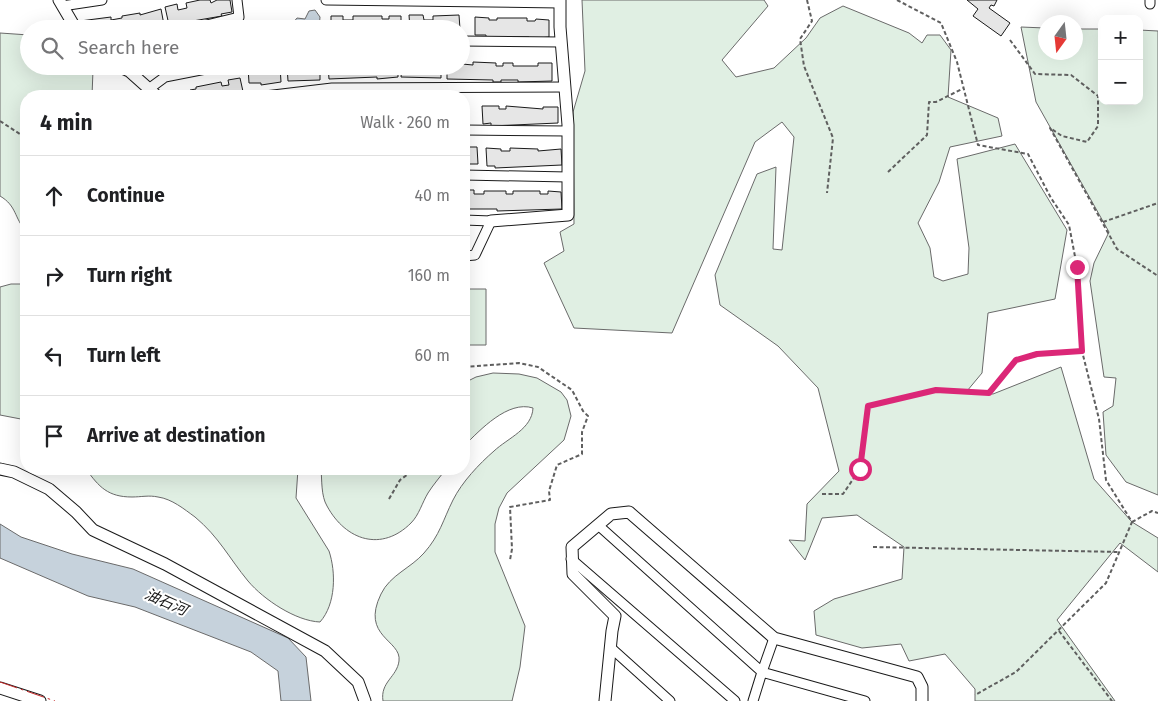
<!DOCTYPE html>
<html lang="en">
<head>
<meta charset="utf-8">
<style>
	body { margin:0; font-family:"Fira Sans","Noto Sans SC",sans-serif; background:#f2f2f2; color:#202124 }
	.controls { position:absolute; right:15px; top:15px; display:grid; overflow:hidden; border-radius:10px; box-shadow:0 5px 20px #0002 }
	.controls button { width:45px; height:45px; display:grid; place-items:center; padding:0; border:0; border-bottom:1px solid #e0e0e0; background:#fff; color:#202124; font:25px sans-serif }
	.compass { position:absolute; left:1038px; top:15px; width:45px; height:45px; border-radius:50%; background:#fff; box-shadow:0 5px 20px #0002; rotate:195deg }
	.stop { position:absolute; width:15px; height:15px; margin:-11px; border:4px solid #db2777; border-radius:50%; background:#fff }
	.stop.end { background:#db2777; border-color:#fff; box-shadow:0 1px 5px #0008 }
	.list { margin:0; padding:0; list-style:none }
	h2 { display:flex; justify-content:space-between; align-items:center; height:65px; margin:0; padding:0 20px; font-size:21px }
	h2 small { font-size:16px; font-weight:400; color:#757577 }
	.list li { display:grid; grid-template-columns:32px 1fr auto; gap:15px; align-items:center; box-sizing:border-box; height:80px; padding:0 20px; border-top:1px solid #e0e0e0 }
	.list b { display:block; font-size:19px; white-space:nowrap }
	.list em { font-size:16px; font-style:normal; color:#757577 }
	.icon { flex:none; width:28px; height:28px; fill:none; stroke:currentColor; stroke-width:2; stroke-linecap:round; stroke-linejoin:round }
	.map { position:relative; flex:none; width:1158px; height:701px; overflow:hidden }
	.search { position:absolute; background:#fff; box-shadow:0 5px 20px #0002; left:20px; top:20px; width:450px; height:55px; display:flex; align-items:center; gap:12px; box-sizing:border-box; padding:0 18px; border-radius:28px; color:#757577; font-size:19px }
	.panel { position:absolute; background:#fff; box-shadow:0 5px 20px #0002; left:20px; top:90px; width:450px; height:385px; border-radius:20px }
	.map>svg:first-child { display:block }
</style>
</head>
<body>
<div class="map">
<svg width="1158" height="701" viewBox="0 0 1158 701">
	<rect width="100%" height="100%" fill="#fff"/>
	<path fill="#e0efe3" stroke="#6a6a6a" d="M 582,0 L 764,0 L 768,6 L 722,60 L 736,77 L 774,68 L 806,38 L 820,18 L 843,6 L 909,33 L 922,43 L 927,35 L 940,35 L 951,50 L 948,97 L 998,118 L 1002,136 L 950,147 L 939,182 L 918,223 L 930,248 L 934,277 L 943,281 L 968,274 L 969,248 L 957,159 L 1015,144 L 1067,230 L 1055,299 L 988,313 L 982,373 L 967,391 L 993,394 L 1061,367 L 1094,479 L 1132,522 L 1158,538 L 1158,572 L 1120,543 L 1057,620 L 1115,701 L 975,701 L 975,689 L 945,654 L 909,661 L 901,644 L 862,648 L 816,635 L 814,611 L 834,599 L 902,579 L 904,547 L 857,515 L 822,518 L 805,560 L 789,540 L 805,541 L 807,504 L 839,471 L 818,388 L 778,346 L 720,305 L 715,275 L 757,174 L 776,167 L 773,249 L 782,250 L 794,137 L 782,122 L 755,142 L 672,333 L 574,328 L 544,263 L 564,251 L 560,232 L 574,224 L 573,112 L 585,71 Z
		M 1021,27 L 1045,28 L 1046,52 L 1076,52 L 1076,29 L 1102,29 L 1102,101 L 1139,101 L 1139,30 L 1158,31 L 1158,495 L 1126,482 L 1106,455 L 1103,412 L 1113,406 L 1116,378 L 1104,377 L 1090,281 L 1094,263 L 1109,232 L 1036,102 Z
		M 0,33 L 29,35 L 29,66 L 92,66 L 93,70 L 92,96 L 26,96 L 26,231 C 14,218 17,206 0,196 Z
		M 11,284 L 26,284 L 26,420 L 0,415 L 0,287 Z
		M 464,289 L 486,289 L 486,345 L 464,345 Z
		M 493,373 L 519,374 L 537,378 L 561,392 L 567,400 L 571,416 L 564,440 L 507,493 L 499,508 L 495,524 L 495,552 L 525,626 L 520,667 L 512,701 L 383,701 C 380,682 397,677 399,661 C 402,640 360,637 381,594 C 390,575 411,568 424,553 C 440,535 443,520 453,500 C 462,482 479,464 494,451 C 508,438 532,429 533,408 C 508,400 480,430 464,446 L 464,383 L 476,377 Z
		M 86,469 L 298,469 L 296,498 L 329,551 C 336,572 336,604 320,622 C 296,621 264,600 248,581 C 229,558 219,537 195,517 C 184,509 172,499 158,497 C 149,495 141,497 132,497 C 108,497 99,487 86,469 Z
		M 321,469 L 446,469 C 440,477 433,485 428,493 C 422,503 419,515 411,523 C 382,552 346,541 327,506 C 321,496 322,480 321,469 Z"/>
	<path fill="#c6d2dc" stroke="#6a6a6a" d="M 315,10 L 320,17 L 319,29 L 288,29 L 297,18 L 305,19 L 309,11 Z
		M 0,524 L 21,537 L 72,554 L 133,569 L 288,638 L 306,657 L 311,701 L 281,701 L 278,671 L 251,652 L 135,607 L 88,596 L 0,558 Z"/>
	<path fill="#e6e6e6" stroke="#1a1a1a" d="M 200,0 L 210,0 L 211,3 L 217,0 L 230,0 L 232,12 L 221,14 L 222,16 L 187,22 L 187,23 L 169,25 L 165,7 L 177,4 L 178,10 L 187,8 L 186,3 Z
		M 967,0 L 997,0 L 994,6 L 991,5 L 989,8 L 1010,23 L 1001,36 L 973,16 L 978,9 Z
		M 161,9 L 164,25 L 150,29 L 81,29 L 80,21 L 111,17 L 111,20 L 122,18 L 122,16 L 140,13 L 140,15 Z
		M 409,15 L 423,15 L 424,20 L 433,20 L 433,16 L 459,15 L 460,29 L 410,29 Z
		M 331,16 L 343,16 L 343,20 L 353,20 L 353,16 L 382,16 L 382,19 L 389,19 L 389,16 L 401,16 L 401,29 L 331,29 Z
		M 475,17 L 489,18 L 489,20 L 497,20 L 497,18 L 527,18 L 527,21 L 535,21 L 536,19 L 549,20 L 549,37 L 529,39 L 529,37 L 486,37 L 486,35 L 475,35 Z
		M 461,61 L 462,64 L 473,65 L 473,62 L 496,63 L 496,66 L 503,66 L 503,63 L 513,63 L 513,66 L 538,66 L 538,63 L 552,63 L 552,81 L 518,82 L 518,80 L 501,80 L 501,82 L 493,82 L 493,80 L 447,79 L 447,66 L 461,66 Z
		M 133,66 L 166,66 L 137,72 L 133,71 Z
		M 259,66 L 259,71 L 268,70 L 268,66 L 280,66 L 281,82 L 261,85 L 261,83 L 249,83 L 248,67 Z
		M 287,66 L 300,68 L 320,66 L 320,80 L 288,81 Z
		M 328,66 L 398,66 L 398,77 L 377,79 L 377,77 L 329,79 Z
		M 402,66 L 441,66 L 441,78 L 401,77 Z
		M 240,78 L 244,96 L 191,96 L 190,90 L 196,89 L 196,87 L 221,82 L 222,86 L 229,85 L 228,80 Z
		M 464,104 L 466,104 L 465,122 L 464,122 Z
		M 482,106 L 499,106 L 499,109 L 506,109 L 506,106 L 543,109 L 543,107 L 558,107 L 558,123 L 491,126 L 491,123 L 483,124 Z
		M 464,147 L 477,147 L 478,164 L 464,164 Z
		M 486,148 L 501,149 L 501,151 L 510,151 L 510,148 L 538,149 L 538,151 L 561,149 L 562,165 L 495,168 L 495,166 L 487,166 Z
		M 464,190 L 474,190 L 474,194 L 484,194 L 484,191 L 506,191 L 506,194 L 513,194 L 513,191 L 540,191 L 540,194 L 548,194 L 548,191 L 561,192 L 562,209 L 497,211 L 497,209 L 464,209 Z
		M 464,233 L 469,233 L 469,250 L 464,250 Z"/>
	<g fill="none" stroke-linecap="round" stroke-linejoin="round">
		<g stroke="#1a1a1a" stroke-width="11">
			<path id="minor" d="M 326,0 L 560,3
				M 1150,0 L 1150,4
				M 62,6 L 102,0
				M 190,29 L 239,17 L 237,0
				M 461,41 L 561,42
				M 150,88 L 165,77 L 221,66
				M 265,96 L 332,88 L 565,87
				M 464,130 L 568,131
				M 464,175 L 568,177
				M 464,220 L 491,221 L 475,255 L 464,256
				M 598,525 L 762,672 L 774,638
				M 571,559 L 735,701
				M 610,647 L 670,701
				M 753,701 L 762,672 L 865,701"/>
		</g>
		<g stroke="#1a1a1a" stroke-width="13">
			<path id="tertiary" d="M 59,0 L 76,29
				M 118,66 L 129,71 L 157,96
				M 491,221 L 568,215 L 568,125 L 560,27 L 560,0
				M 0,469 L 14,472 L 49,489 L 76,512 L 93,530 L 165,564 L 325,651 L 358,682 L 365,701
				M 0,688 L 40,701
				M 605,701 L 612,631 L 615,616 L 573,574 L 572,547 L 611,514 L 629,512 L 774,638 L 917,677 L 922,687 L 922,701"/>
		</g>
		<path stroke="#5f5f5f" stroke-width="2" stroke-dasharray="4 2.5" stroke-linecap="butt" d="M 807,0 L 812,21 L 800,39 L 804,66 L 833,138 L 827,193
			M 897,0 L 941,23 L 957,62 L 978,145 L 1028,154 L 1051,198 L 1069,225 L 1077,267 L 1082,351 L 1099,419 L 1106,480 L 1132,522 L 1106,583 L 1016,672 L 975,695
			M 1010,40 L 1035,74 L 1071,75 L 1098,96 L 1098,126 L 1087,142 L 1062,136 L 1050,128 L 1117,249 L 1158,276
			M 0,121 L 26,138
			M 888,172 L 927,135 L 929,102 L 936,102 L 964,88
			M 1103,222 L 1158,203
			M 464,367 L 519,363 L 538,367 L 572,390 L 583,411 L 588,416 L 582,432 L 582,454 L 557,465 L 549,491 L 550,500 L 510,507 L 512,549 L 510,560
			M 822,494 L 843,494 L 860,469 L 868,406 L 936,390 L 989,393 L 1017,360 L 1037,354 L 1082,351
			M 389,499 L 400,480 L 415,469
			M 1132,522 L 1152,511 L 1158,513
			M 873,547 L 1119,552
			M 1059,631 L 1112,701"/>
		<use href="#minor" stroke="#fff" stroke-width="9"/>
		<use href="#tertiary" stroke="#fff" stroke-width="11"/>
		<path stroke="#c62828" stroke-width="1" stroke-dasharray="18 4 2.5 4" stroke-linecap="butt" d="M 0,682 L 55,701"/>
	</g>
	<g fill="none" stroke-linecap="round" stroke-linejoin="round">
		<path stroke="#db2777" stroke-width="6" d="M 860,469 L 868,406 L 936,390 L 989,393 L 1016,360 L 1037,354 L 1082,351 L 1077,267"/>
	</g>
	<g text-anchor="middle" stroke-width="4" stroke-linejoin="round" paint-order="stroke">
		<g font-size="15" font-style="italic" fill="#1a1a1a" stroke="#fff">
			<text transform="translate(166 602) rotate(24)" y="5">油石河</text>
		</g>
	</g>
</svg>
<div class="controls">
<button>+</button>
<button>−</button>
</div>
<svg class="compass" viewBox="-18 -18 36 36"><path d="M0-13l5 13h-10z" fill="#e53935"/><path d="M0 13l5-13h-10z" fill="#757577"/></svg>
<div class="stop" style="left:860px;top:469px"></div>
<div class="stop end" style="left:1077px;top:267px"></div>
<div class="search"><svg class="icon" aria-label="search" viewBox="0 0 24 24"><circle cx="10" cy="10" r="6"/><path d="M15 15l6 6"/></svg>Search here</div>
<section class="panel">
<h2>4 min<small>Walk · 260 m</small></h2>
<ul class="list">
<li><svg class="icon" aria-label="ahead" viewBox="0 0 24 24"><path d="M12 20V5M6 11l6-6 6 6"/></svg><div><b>Continue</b></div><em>40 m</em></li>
<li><svg class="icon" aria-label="right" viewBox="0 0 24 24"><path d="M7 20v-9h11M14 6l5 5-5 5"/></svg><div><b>Turn right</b></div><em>160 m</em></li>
<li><svg class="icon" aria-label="left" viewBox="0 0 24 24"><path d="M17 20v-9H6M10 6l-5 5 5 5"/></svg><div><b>Turn left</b></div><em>60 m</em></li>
<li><svg class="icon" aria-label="arrive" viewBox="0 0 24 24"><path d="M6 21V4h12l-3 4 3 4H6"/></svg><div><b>Arrive at destination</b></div></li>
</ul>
</section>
</div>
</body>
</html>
